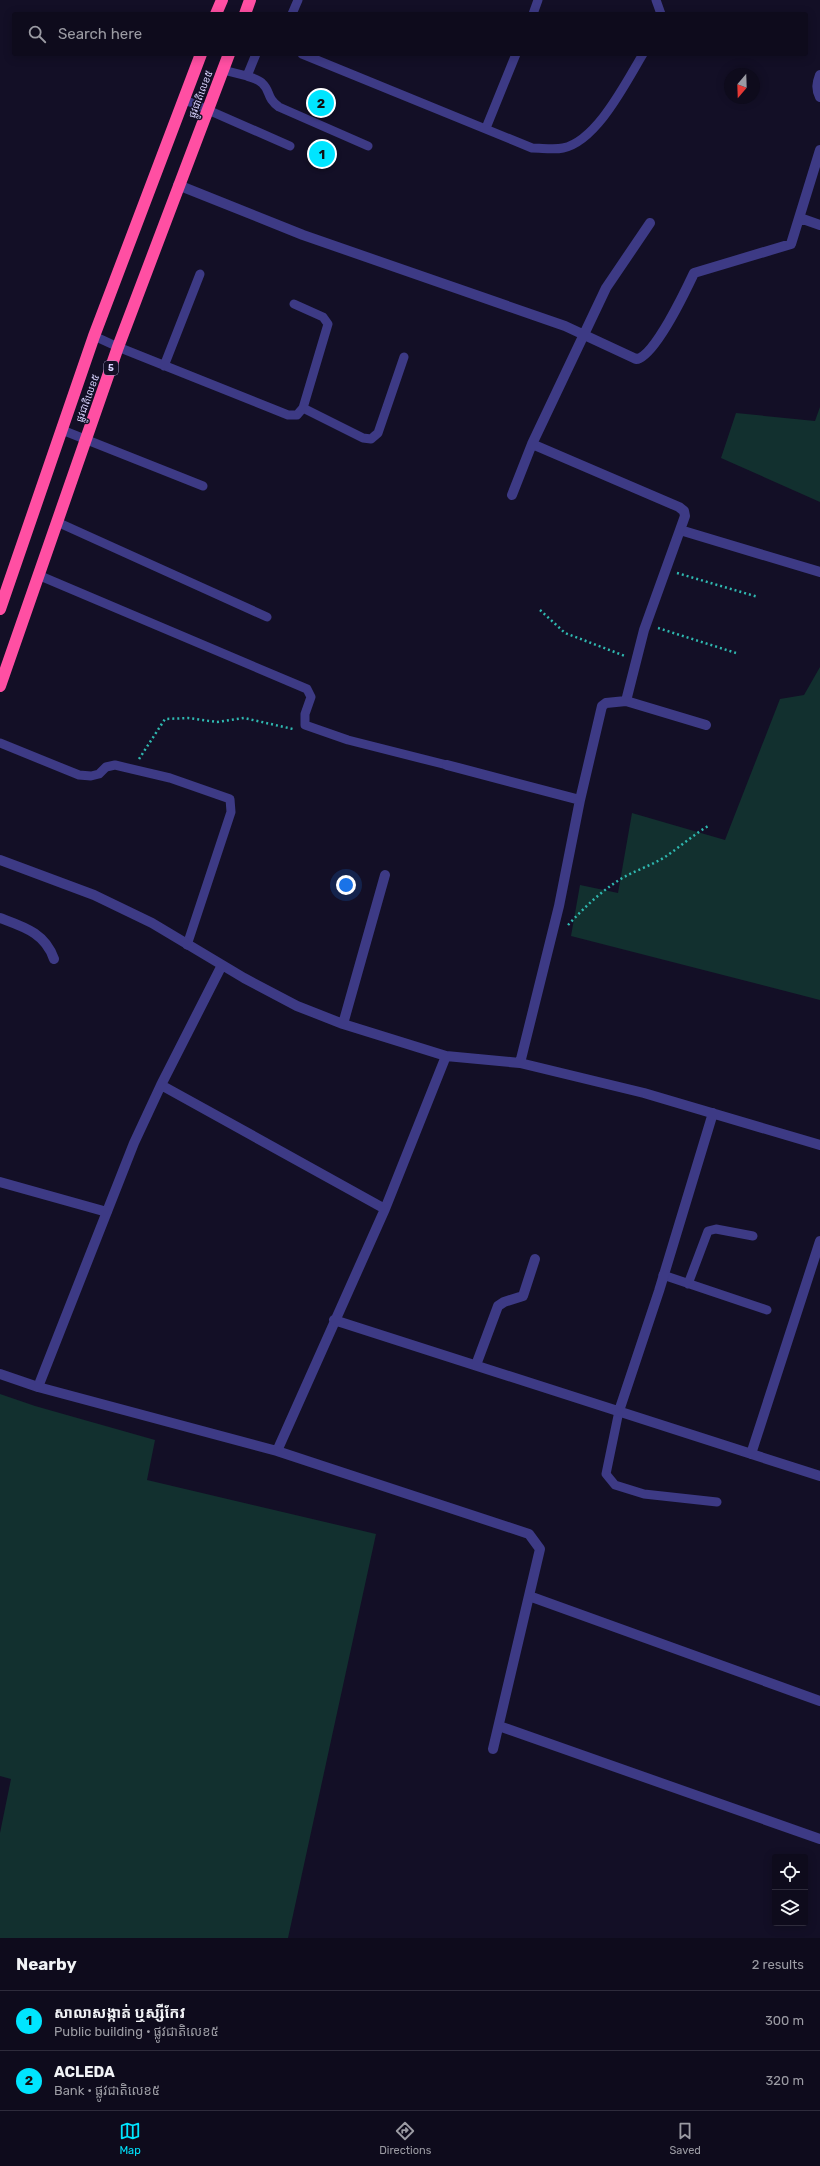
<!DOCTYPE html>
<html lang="en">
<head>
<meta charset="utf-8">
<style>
	body { margin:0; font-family:Rubik,"Noto Sans Khmer",sans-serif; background:#171425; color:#f1f3f6 }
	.controls { position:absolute; right:12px; bottom:12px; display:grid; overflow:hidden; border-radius:4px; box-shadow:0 2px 10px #0003 }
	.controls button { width:36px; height:36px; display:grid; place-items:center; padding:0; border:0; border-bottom:1px solid #2e2b3b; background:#0e0b1c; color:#f1f3f6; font:20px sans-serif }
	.compass { position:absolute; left:724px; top:68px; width:36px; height:36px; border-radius:50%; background:#0e0b1c; box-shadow:0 2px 10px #0003; rotate:199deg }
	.you { position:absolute; left:346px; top:885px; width:14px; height:14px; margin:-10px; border:3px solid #fff; border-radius:50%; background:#1a73e8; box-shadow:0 0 0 6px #1a73e833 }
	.badge { display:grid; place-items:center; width:26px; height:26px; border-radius:50%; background:#00e5ff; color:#111; font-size:13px; font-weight:700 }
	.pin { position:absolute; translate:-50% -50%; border:2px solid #fff; box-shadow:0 1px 4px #0006 }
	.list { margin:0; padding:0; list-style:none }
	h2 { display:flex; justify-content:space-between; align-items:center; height:52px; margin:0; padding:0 16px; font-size:17px }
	h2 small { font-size:13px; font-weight:400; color:#9b9ba3 }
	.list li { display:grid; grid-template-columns:26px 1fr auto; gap:12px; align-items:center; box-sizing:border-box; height:60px; padding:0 16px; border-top:1px solid #2e2b3b }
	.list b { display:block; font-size:15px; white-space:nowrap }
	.list p { margin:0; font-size:13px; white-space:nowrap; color:#9b9ba3 }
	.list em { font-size:13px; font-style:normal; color:#9b9ba3 }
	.icon { flex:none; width:22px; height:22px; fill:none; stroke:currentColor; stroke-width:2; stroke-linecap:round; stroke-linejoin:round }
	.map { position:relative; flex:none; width:820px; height:1938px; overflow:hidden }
	.search { position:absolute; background:#0e0b1c; box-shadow:0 2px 10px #0003; left:12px; right:12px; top:12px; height:44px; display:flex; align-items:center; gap:10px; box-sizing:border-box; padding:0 14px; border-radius:4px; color:#9b9ba3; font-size:15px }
	.sheet { height:172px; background:#0e0b1c }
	nav { display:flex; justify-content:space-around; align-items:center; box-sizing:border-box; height:56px; border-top:1px solid #2e2b3b; background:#0e0b1c; font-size:11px; color:#9b9ba3 }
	nav a { display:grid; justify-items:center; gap:2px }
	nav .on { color:#00e5ff }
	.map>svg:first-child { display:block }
</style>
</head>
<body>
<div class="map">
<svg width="820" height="1938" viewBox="0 0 820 1938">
	<rect width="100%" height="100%" fill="#130f26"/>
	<path fill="#12302f" d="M 820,407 L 820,502 L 721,458 L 736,413 L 815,421 Z
		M 820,667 L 820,1000 L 571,936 L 580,885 L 618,893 L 632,813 L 725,840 L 780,699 L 804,695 Z
		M 0,1394 L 35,1406 L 155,1440 L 147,1480 L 376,1534 L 288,1938 L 0,1938 L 0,1833 L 11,1779 L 0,1776 Z"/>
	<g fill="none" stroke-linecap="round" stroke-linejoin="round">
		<path stroke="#2fb8b0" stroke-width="2.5" stroke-dasharray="2 3" stroke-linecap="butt" d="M 677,573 L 758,597
			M 540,610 L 565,633 L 625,656
			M 658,628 L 736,653
			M 139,759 L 165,719 L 188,718 L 217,722 L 244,718 L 293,729
			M 568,925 C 585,907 602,890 624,877 C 637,870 652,865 665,857 C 680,847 694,834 710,825"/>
		<path stroke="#3d3a85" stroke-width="9" d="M 656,0 L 661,14
			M 292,14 L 298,0
			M 533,14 L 538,0
			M 302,54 L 532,148 C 542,148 554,150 563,148 C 597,141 626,82 643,54
			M 223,70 L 247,76 L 256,54
			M 247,76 C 252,78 258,79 262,83 C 271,91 266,98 279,107 L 368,146
			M 183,99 L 290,146
			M 486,128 L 516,54
			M 94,336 L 118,347 L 288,415 L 297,415 L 303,408 L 328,324 L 323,317 L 294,304
			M 164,366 L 200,274
			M 303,408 L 363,438 L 371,439 L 378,433 L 404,357
			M 62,430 L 203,486
			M 57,522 L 267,617
			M 38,575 L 307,689 L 311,697 L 305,714 L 305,725 L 348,740 L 447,765
			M 0,743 L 79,775 L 91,776 L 99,774 L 106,767 L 115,765 L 170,778 L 230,799 L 231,812 L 187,945
			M 663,1275 L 767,1310
			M 688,1284 L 708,1231 L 716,1229 L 753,1236
			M 619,1411 L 606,1474 L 615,1485 L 644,1494 L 717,1502"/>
		<path stroke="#3d3a85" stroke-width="10" d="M 820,75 C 817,83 816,89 820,97
			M 178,185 L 303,235 L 565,326 L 636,359 C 654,358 686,290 694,273 L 791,244 L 820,150
			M 800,218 L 820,225
			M 532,444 L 679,507 L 684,511 L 685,516 L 680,530 L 820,572
			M 512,495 L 532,444 L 606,288 L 650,223
			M 680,530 L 644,630 L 626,701 L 706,725
			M 447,765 L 580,800 L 602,706 L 606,703 L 626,701
			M 0,860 L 94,895 L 152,923 L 244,978 L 297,1006 L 343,1024 L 446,1056 L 520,1063 L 644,1093 L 820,1145
			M 0,918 C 24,927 45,933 54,959
			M 343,1024 L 385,875
			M 520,1063 L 559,906 L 580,800
			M 161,1085 L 385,1209
			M 0,1182 L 107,1212
			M 334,1320 L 820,1476
			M 476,1365 L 498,1306 L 504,1302 L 523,1296 L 535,1259
			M 0,1374 L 38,1387 L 277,1451 L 529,1534 L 540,1549 L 493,1749
			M 38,1387 L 134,1143 L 161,1085 L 222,965
			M 619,1411 L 659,1291 L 713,1113
			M 277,1451 L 385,1209 L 446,1056
			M 751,1454 L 820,1241
			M 529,1596 L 820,1701
			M 499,1726 L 820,1839"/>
		<path stroke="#ff4fa3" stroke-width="12" d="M 216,14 L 222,0
			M 245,14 L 250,0
			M 0,609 L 94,336 L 201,54
			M 0,686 L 118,347 L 229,54"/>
	</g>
	<g text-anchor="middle" stroke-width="3" stroke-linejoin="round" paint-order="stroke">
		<rect fill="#130f26" stroke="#9e99be" stroke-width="1" x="104" y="361" width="14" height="14" rx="3"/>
		<g font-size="9" font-weight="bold" fill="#d9d4ff">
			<text x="111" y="371">5</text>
		</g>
		<g font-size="10" fill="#d9d4ff" stroke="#130f26">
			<text transform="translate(200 94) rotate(-69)" y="4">ផ្លូវជាតិលេខ៥</text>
			<text transform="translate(87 398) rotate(-70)" y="4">ផ្លូវជាតិលេខ៥</text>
		</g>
	</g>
</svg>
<div class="controls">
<button><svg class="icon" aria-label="locate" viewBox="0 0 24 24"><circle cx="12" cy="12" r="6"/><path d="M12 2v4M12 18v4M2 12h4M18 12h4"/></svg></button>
<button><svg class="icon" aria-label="layers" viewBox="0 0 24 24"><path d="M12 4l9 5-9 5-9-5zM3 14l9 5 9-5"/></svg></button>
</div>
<svg class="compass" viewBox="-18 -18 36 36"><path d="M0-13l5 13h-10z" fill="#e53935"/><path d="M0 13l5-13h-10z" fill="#9b9ba3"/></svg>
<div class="you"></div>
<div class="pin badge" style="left:322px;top:154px">1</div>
<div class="pin badge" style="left:321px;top:103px">2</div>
<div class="search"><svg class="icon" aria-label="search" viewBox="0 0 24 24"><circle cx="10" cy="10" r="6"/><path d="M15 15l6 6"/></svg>Search here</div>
</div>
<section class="sheet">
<h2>Nearby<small>2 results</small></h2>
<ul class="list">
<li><span class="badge">1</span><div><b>សាលាសង្កាត់ ឬស្សីកែវ</b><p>Public building · ផ្លូវជាតិលេខ៥</p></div><em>300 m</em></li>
<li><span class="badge">2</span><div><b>ACLEDA</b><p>Bank · ផ្លូវជាតិលេខ៥</p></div><em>320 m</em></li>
</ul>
</section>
<nav>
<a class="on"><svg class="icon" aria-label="map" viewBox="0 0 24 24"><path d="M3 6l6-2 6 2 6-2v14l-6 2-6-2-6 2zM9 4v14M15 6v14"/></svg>Map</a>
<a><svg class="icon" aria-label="directions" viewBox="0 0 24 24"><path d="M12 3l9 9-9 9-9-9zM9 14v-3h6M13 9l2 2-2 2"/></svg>Directions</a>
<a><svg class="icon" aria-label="saved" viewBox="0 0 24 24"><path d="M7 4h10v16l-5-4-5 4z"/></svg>Saved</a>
</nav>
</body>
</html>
